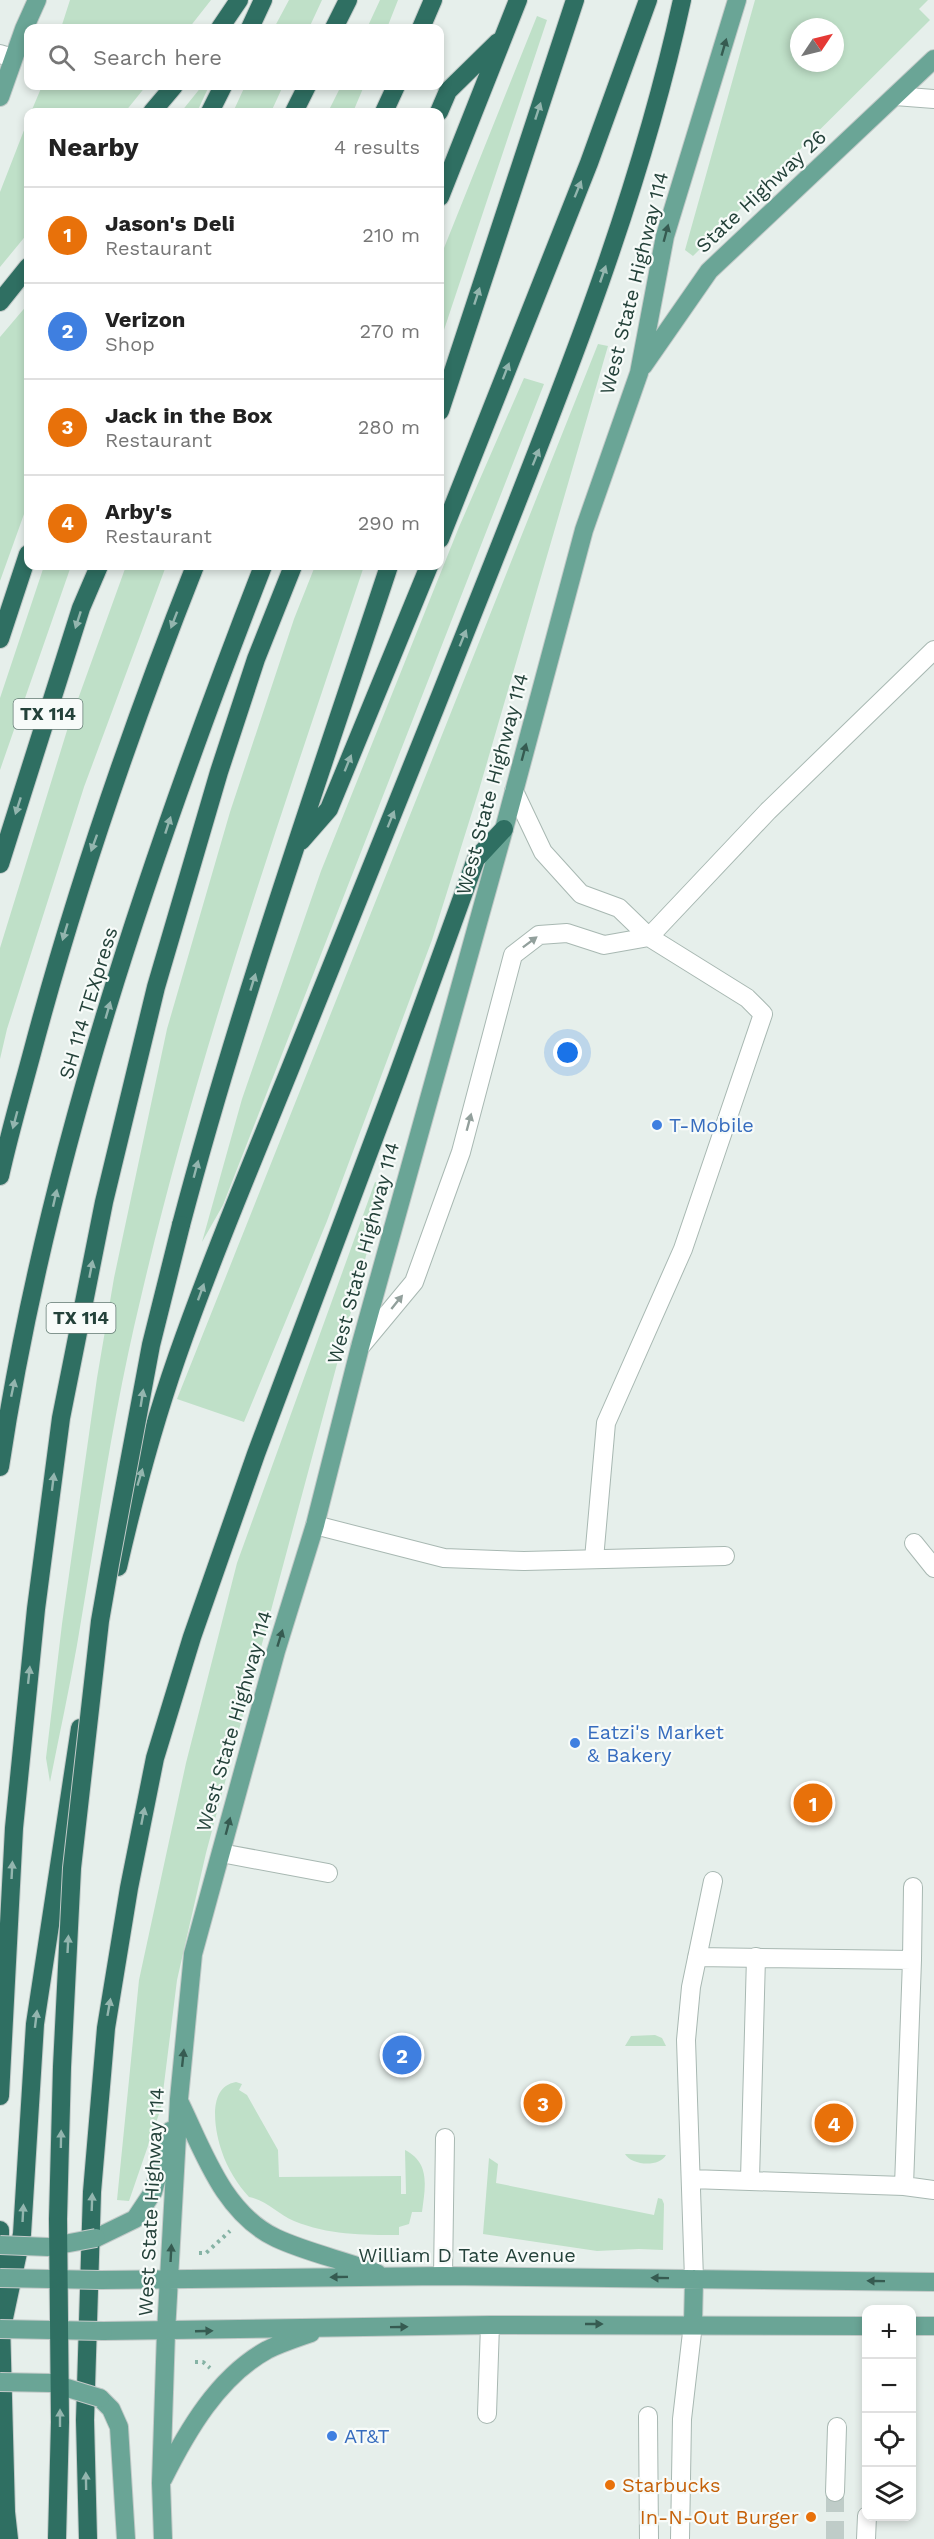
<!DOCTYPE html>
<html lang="en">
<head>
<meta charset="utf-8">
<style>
	body { margin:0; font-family:"Work Sans",sans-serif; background:#f6f6f6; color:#222 }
	.controls { position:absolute; right:18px; bottom:18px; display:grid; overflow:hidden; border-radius:12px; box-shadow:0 3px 9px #0003 }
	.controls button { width:54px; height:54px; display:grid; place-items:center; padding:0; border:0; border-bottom:2px solid #e0e0e0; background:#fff; color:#222; font:30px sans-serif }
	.compass { position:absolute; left:790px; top:18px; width:54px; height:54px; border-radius:50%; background:#fff; box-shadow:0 3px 9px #0003; rotate:55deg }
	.you { position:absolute; left:568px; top:1053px; width:21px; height:21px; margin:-15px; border:4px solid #fff; border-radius:50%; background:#1a73e8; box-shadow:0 0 0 9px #1a73e833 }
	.badge { display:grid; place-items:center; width:39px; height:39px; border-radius:50%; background:#804e3d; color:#fff; font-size:20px; font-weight:700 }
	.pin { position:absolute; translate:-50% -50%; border:3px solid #fff; box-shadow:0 2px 6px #0006 }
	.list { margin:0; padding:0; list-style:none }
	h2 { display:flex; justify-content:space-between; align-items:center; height:78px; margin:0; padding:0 24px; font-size:26px }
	h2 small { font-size:20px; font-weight:400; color:#767676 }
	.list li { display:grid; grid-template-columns:39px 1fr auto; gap:18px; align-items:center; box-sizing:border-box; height:96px; padding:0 24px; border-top:2px solid #e0e0e0 }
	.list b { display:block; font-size:22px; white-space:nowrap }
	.list p { margin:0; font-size:20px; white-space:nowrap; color:#767676 }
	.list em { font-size:20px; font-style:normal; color:#767676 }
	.icon { flex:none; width:33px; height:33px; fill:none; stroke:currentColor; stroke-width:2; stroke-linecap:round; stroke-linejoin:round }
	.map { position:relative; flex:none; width:934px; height:2539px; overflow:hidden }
	.search { position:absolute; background:#fff; box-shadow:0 3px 9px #0003; left:24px; top:24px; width:420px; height:66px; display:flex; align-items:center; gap:15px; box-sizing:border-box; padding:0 21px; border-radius:12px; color:#767676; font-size:22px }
	.panel { position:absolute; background:#fff; box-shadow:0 3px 9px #0003; left:24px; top:108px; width:420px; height:462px; border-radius:12px }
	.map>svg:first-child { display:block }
</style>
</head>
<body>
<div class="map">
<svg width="934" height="2539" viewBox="0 0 934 2539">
	<rect width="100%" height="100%" fill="#e6efeb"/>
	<path fill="#bfe0c8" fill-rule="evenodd" d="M 70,0 L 211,0 L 189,28 L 61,28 Z
		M 289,0 L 322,0 L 309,28 L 274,28 Z
		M 380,0 L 398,0 L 387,28 L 367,28 Z
		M 755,0 L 928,0 L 919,9 L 930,20 L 693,256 L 685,250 ZM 799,27 L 835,27 L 835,63 L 799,63 Z
		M 537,16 L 547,20 L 440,342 L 440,258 Z
		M 42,86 L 146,86 L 125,112 L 31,112 Z
		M 202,86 L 209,86 L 197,112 L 181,112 Z
		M 245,86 L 283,86 L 271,112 L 233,112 Z
		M 341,86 L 364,86 L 353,112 L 328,112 Z
		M 28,120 L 28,233 L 0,267 L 0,192 Z
		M 28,304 L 28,503 L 0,581 L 0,337 Z
		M 598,344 L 608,346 L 479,790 L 432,940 L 327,1221 L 244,1422 L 177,1399 Z
		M 524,378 L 544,384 L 223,1205 L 202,1242 L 242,1099 L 321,871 L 459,527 Z
		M 44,566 L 71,566 L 0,770 L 0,698 Z
		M 126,566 L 166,566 L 84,787 L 7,1029 L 0,1059 L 0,948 L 69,724 Z
		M 315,566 L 364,566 C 284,807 199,1049 141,1297 C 113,1412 97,1529 77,1645 C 69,1691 59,1736 50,1782 L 46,1758 L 62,1624 L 97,1378 L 114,1278 L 167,1029 L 230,812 L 294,619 Z
		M 375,1182 L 385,1185 L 206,1853 L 177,1980 L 161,2108 L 129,2201 L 117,2200 L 139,1980 L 186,1763 L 237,1563 Z
		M 655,2035 L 662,2038 L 666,2046 L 625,2046 L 631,2036 Z
		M 236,2082 L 242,2084 L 239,2090 L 247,2095 L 278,2150 L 279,2177 L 401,2176 L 401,2194 L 406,2194 L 405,2150 C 431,2163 425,2188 422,2212 L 412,2212 L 409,2224 L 399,2227 L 399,2235 C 362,2235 328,2235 294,2221 C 278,2214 266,2200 249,2197 C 238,2185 227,2168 222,2152 C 215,2132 206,2087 236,2082 Z
		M 625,2154 L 666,2155 C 659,2168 631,2165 625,2154 Z
		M 489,2158 L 498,2164 L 496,2183 L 654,2215 L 658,2198 L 662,2199 L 664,2204 L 663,2250 L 639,2249 L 597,2251 L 483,2234 Z"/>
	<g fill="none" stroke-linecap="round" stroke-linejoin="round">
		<path stroke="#bfccc8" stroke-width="18" stroke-dasharray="18 9" stroke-linecap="butt" d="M 835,2539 L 835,2492"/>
		<g stroke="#a8b8b2" stroke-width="20">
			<path id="minor" d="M 0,54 L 13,58
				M 895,96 L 934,99
				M 514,791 L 543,852 L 581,894 L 619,908 L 649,937 L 747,998 L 763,1014 L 683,1249 L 606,1423 L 594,1559
				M 360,1347 L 414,1282 L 461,1152 L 513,955 L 539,935 L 567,933 L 604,945 L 649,937 L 768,811 L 934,650
				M 315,1525 L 444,1558 L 524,1561 L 725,1556
				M 914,1543 L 934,1568
				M 221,1853 L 328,1873
				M 697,1957 L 912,1960 L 913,1887
				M 691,2179 L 904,2186 L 934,2190
				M 750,2179 L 756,1957
				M 904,2186 L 912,1960
				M 443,2276 L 445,2138
				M 694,2279 L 686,2040 L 691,1987 L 713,1881
				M 487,2414 L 490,2325
				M 648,2416 L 649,2539
				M 835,2492 L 837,2427
				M 680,2539 L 682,2419 L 693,2324
				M 866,2539 L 867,2516"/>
		</g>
		<g stroke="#c2cac8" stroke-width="20">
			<path id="major" d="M 0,97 L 24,29 L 37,0
				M 643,366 L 709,271 L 934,59
				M 179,2101 C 203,2150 223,2213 276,2238 C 308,2253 344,2260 377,2273
				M 96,2238 L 135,2219 L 153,2192 L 170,2131
				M 101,2280 L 443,2276 L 934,2282
				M 693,2324 L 694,2279
				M 912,2326 L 934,2326
				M 103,2331 L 490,2325 L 866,2326
				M 100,2398 L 111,2409 L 119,2427 L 126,2539
				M 163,2479 C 187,2431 218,2377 267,2350 C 281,2343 297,2338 311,2333
				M 163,2539 L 161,2483 L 166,2332 L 179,2099 L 193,1954 L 276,1651 L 315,1525 L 360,1347 L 504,829 L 584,530 L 639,373 L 665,236 L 737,0"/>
		</g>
		<g stroke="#c2cac8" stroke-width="20">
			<path id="highway" d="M 220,28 L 239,0
				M 250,28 L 263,0
				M 334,28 L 348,0
				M 421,28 L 433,0
				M 152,112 L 174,86
				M 210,112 L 223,86
				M 294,112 L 307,86
				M 384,112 L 396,86
				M 439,112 L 448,91 L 498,42
				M 440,197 L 518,0
				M 0,302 L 28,267
				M 440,411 L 575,0
				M 440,539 L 589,163 L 648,0
				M 0,639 L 28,554
				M 301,841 L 329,809 L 429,566
				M 0,864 L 81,608 L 99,566
				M 0,1176 C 9,1135 21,1094 32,1053 C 76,887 132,725 195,566
				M 181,1225 C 240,1002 317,784 389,566
				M 0,1467 C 46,1160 151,854 263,566
				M 118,1567 C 134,1497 153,1426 177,1357 C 211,1260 251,1165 290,1069 C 358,901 426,732 493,563 C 566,379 640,194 682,0
				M 0,2096 L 14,1828 L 36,1609 L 61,1418 L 104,1202 L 156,987 L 219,772 L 256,659 L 293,566
				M 0,2230 L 0,2292
				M 1,2322 L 6,2512 L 9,2539
				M 1,2332 L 22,2234 L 35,2024 L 80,1728
				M 88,2539 L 85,2420 L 92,2192 L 106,2028 L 129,1888 L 155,1758 L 192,1637 L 256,1454 L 397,1077 L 476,859 L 504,829"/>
		</g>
		<path stroke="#86b3a5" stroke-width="4" stroke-dasharray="3 4.5" stroke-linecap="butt" d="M 199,2253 L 206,2253 L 230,2231
			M 195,2362 L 203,2362 L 210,2368"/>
		<use href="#minor" stroke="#fff" stroke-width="18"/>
		<use href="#major" stroke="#6aa596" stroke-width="18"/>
		<use href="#highway" stroke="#2f6f62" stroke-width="18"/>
		<g stroke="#c2cac8" stroke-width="20" stroke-linecap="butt">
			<path id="major-bridge" d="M 0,2245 L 48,2247 L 96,2238
				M 0,2278 L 101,2280
				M 0,2329 L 103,2331
				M 0,2382 L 51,2383 L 100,2398"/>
		</g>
		<g stroke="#c2cac8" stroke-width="20" stroke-linecap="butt">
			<path id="highway-bridge" d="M 57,2539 L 60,2422 L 58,2219 L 62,2067 L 72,1868 L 100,1621 L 110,1564 L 151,1345 L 181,1225"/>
		</g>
		<use href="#major-bridge" stroke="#6aa596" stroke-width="18"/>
		<use href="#highway-bridge" stroke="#2f6f62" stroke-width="18"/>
	</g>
	<defs><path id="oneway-solid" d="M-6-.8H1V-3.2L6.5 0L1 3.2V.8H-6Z" transform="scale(1.5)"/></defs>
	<g fill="#365b51">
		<use href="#oneway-solid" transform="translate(724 47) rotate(-74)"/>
		<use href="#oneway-solid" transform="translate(666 233) rotate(-75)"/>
		<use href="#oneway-solid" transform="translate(524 752) rotate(-75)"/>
		<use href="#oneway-solid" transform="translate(280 1638) rotate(-73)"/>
		<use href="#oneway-solid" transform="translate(228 1826) rotate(-75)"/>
		<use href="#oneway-solid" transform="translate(183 2058) rotate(-84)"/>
		<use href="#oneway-solid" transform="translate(171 2253) rotate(-87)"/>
		<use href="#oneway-solid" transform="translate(339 2277) rotate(179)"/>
		<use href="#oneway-solid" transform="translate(660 2278) rotate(-179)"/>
		<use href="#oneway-solid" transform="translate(876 2281) rotate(-179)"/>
		<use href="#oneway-solid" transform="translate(594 2324)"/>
		<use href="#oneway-solid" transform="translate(399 2327) rotate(-1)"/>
		<use href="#oneway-solid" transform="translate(204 2331) rotate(-2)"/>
	</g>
	<g fill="#93b5ae">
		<use href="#oneway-solid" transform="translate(538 111) rotate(-72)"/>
		<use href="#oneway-solid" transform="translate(578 189) rotate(-68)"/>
		<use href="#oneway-solid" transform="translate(603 274) rotate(-71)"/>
		<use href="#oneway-solid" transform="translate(477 296) rotate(-72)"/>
		<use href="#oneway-solid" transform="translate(506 371) rotate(-69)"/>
		<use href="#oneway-solid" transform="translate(536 457) rotate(-68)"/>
		<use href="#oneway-solid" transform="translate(78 620) rotate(108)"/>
		<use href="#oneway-solid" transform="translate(174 620) rotate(111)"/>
		<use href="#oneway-solid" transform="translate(463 638) rotate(-68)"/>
		<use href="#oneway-solid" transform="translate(348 763) rotate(-68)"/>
		<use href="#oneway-solid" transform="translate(18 806) rotate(108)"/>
		<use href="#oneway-solid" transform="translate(391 819) rotate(-68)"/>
		<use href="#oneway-solid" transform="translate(168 825) rotate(-72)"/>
		<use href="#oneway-solid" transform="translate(94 843) rotate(110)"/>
		<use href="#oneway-solid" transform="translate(65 932) rotate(107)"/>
		<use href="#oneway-solid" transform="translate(253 982) rotate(-73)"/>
		<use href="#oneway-solid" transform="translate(108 1010) rotate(-74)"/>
		<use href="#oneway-solid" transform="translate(15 1120) rotate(105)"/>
		<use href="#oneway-solid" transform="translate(196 1169) rotate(-75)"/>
		<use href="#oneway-solid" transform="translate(55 1198) rotate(-77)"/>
		<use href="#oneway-solid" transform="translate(91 1269) rotate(-79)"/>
		<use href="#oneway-solid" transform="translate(201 1292) rotate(-70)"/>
		<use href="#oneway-solid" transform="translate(13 1388) rotate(-78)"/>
		<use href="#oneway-solid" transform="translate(142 1398) rotate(-81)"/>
		<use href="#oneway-solid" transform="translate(140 1477) rotate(-73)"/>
		<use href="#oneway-solid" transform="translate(53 1482) rotate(-83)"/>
		<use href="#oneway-solid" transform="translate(29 1675) rotate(-84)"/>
		<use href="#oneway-solid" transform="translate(143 1816) rotate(-79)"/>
		<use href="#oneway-solid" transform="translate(12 1870) rotate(-87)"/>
		<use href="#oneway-solid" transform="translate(68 1944) rotate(-87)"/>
		<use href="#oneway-solid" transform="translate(109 2007) rotate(-80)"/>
		<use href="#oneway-solid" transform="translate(36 2019) rotate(-83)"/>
		<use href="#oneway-solid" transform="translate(61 2139) rotate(-89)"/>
		<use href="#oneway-solid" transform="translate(92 2202) rotate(-88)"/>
		<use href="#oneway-solid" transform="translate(23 2213) rotate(-87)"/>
		<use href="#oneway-solid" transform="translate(60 2418) rotate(-90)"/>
		<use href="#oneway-solid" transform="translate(86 2481) rotate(-91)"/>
	</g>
	<g fill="#92a09c">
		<use href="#oneway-solid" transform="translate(530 942) rotate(-37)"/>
		<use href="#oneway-solid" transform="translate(469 1122) rotate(-75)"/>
		<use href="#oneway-solid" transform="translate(397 1302) rotate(-51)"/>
	</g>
	<g fill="#3f7fe0" stroke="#f7fbf9" stroke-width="2">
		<circle cx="657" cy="1125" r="6"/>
		<circle cx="575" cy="1743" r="6"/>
		<circle cx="332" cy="2436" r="6"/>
	</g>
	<g fill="#e8710a" stroke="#f7fbf9" stroke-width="2">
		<circle cx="610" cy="2485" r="6"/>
		<circle cx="811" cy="2517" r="6"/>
	</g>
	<g text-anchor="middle" stroke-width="4.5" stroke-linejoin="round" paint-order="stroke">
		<g fill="#f7fbf9" stroke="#637a73" stroke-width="1.5">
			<rect x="13.5" y="699" width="69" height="30" rx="4.5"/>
			<rect x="46.5" y="1303" width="69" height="30" rx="4.5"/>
		</g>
		<g font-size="18" font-weight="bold" fill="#24423a">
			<text x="48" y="720">TX 114</text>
			<text x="81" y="1324">TX 114</text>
		</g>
		<g font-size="20" fill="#24423a" stroke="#f7fbf9">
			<text transform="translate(761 191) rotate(-43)" y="7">State Highway 26</text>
			<text transform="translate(634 283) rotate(-76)" y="7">West State Highway 114</text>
			<text transform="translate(492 784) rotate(-75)" y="7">West State Highway 114</text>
			<text transform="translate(88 1003) rotate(-73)" y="7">SH 114 TEXpress</text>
			<text transform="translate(363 1253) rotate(-75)" y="7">West State Highway 114</text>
			<text transform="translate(234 1721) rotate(-74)" y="7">West State Highway 114</text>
			<text transform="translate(151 2202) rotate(-87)" y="7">West State Highway 114</text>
			<text x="467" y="2262">William D Tate Avenue</text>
		</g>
		<g font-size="20" fill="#366cbe" stroke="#f7fbf9" text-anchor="start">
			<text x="669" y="1132">T-Mobile</text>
			<text x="587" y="1739">Eatzi's Market<tspan x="587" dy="23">&amp; Bakery</tspan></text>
			<text x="344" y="2443">AT&amp;T</text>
		</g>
		<g font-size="20" fill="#c56008" stroke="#f7fbf9" text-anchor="start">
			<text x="622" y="2492">Starbucks</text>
			<text x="799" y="2524" text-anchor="end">In-N-Out Burger</text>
		</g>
	</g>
</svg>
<div class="controls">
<button>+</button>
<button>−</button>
<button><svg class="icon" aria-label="locate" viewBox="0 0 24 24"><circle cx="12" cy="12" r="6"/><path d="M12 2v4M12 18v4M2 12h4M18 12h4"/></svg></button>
<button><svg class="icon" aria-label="layers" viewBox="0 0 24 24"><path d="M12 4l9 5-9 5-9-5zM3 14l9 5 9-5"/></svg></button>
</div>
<svg class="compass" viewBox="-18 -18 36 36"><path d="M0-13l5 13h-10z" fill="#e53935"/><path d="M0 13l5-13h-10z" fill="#767676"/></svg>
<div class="you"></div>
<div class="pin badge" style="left:813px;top:1803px;background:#e8710a">1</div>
<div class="pin badge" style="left:402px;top:2055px;background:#3f7fe0">2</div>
<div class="pin badge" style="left:543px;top:2103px;background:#e8710a">3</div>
<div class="pin badge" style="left:834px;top:2123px;background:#e8710a">4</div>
<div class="search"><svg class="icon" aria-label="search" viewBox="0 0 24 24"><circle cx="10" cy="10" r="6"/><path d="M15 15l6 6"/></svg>Search here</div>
<section class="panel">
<h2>Nearby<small>4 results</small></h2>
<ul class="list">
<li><span class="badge" style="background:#e8710a">1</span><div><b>Jason's Deli</b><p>Restaurant</p></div><em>210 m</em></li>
<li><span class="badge" style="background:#3f7fe0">2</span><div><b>Verizon</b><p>Shop</p></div><em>270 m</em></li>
<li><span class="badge" style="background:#e8710a">3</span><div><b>Jack in the Box</b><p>Restaurant</p></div><em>280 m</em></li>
<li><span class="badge" style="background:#e8710a">4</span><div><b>Arby's</b><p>Restaurant</p></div><em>290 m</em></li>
</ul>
</section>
</div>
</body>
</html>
